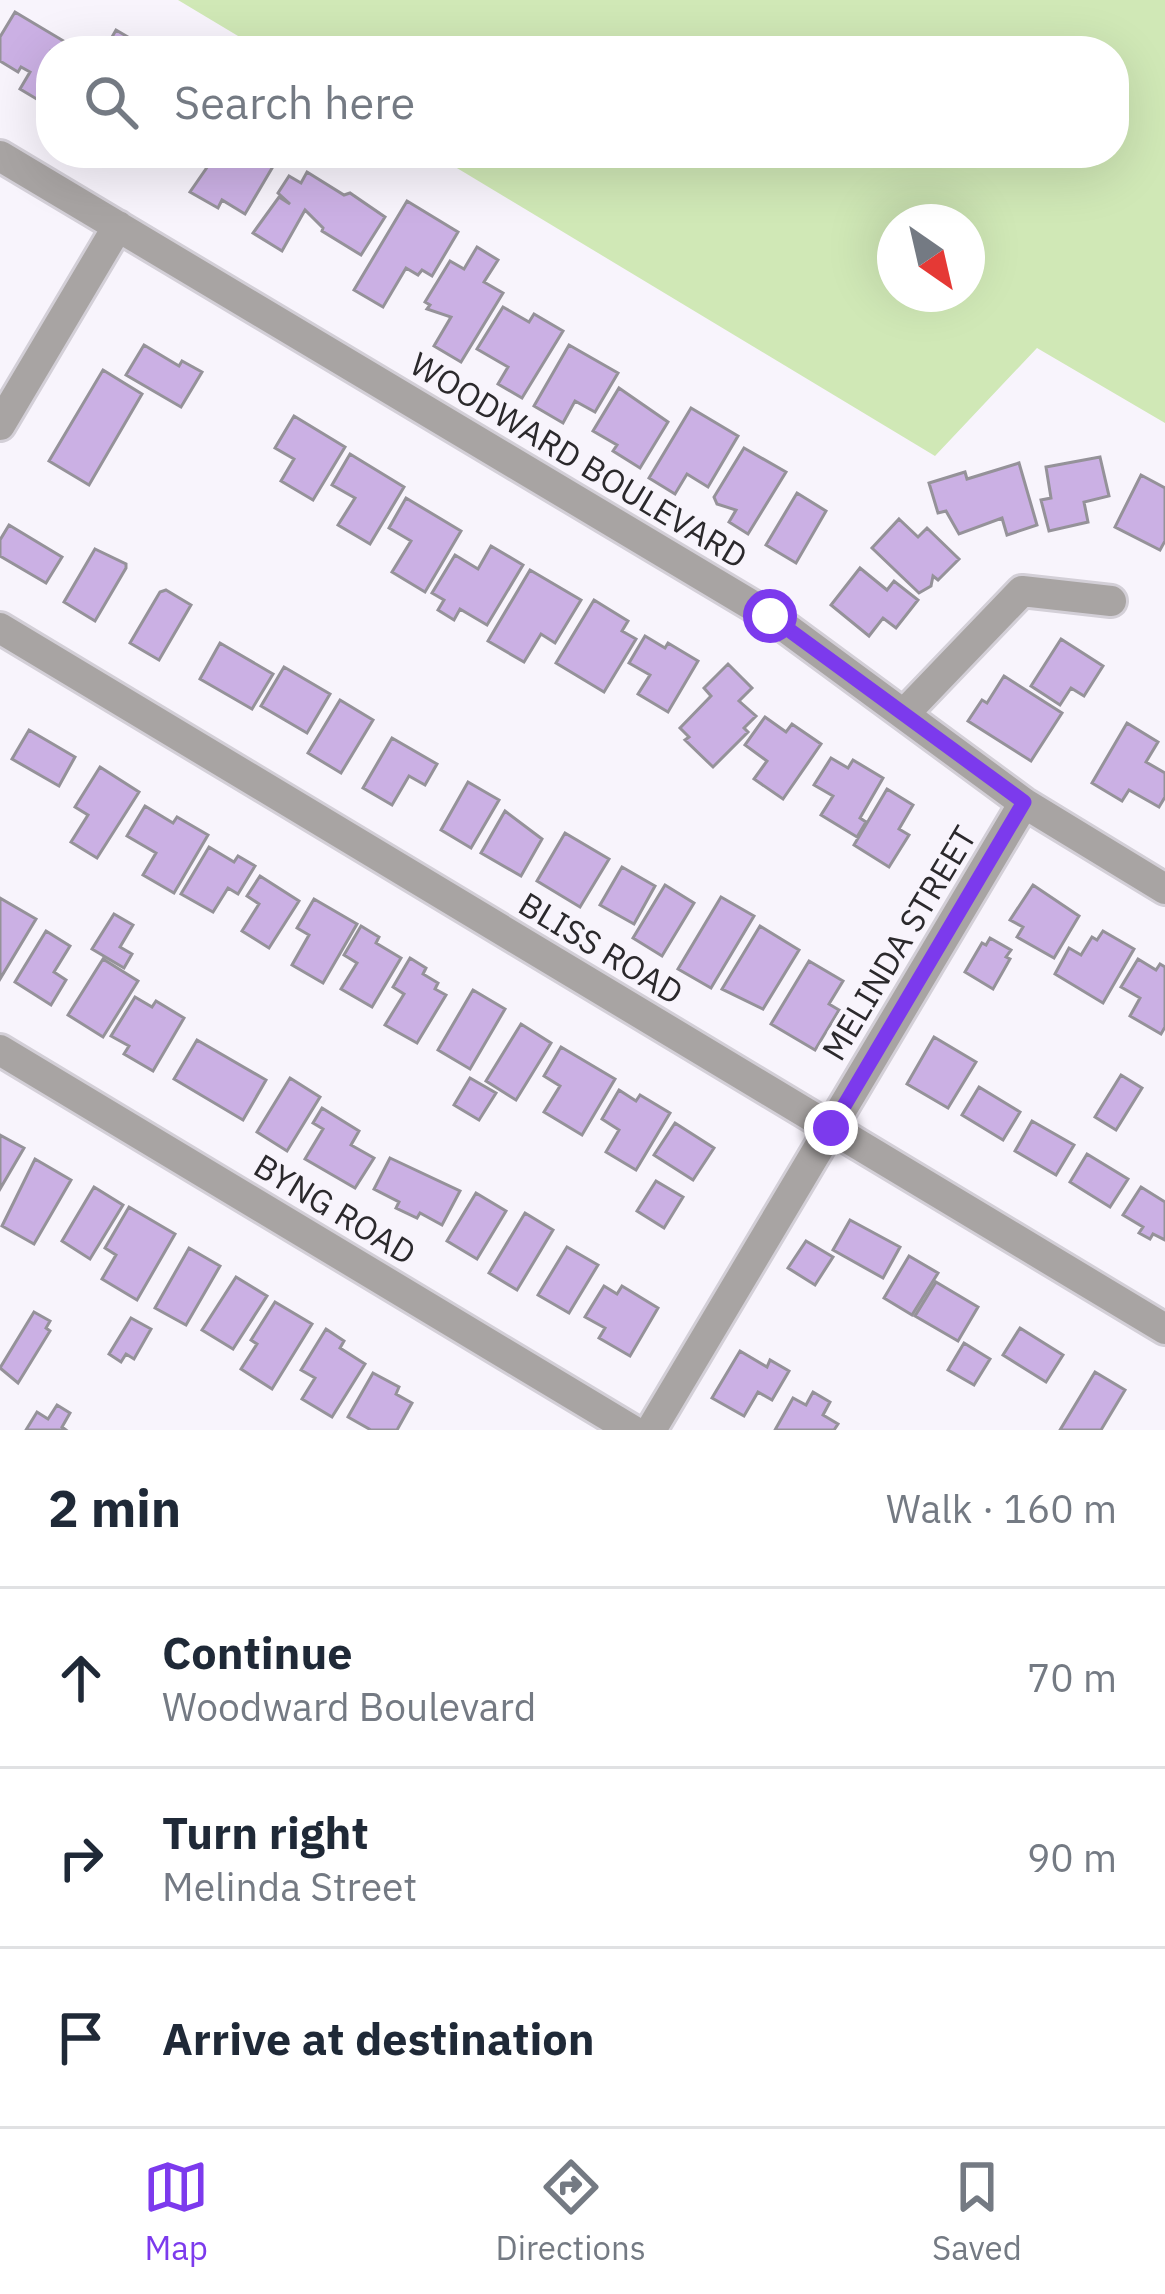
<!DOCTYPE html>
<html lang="en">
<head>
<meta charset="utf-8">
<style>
	body { margin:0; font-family:"IBM Plex Sans",sans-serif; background:#f6f6f7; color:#1f2937 }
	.compass { position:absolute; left:877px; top:204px; width:108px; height:108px; border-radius:50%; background:#fff; box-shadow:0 12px 48px #0002; rotate:146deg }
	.stop { position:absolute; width:36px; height:36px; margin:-27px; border:9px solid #7c3aed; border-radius:50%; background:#fff }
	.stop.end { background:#7c3aed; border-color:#fff; box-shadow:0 3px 12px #0008 }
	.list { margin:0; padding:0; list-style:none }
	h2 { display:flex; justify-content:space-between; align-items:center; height:156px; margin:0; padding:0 48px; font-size:51px }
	h2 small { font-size:39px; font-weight:400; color:#747a83 }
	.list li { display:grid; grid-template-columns:78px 1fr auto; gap:36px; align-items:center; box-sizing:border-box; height:180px; padding:0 48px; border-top:3px solid #e0e1e3 }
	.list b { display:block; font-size:45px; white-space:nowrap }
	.list p { margin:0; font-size:39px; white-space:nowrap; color:#747a83 }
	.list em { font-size:39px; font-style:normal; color:#747a83 }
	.icon { flex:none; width:66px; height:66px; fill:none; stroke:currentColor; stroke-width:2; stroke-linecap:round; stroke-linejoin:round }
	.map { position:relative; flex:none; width:1165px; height:1430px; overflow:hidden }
	.search { position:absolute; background:#fff; box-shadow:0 12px 48px #0002; left:36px; right:36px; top:36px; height:132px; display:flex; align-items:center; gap:30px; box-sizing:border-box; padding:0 42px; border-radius:48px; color:#747a83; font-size:45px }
	.sheet { height:696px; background:#fff }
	nav { display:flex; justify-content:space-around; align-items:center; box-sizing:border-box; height:168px; border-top:3px solid #e0e1e3; background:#fff; font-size:33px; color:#747a83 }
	nav a { display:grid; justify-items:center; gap:6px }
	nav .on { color:#7c3aed }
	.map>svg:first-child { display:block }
</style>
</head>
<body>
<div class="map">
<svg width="1165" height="1430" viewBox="0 0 1165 1430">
	<rect width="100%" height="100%" fill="#f8f4fc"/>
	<path fill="#d0e8b6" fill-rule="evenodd" d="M 178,0 L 1165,0 L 1165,423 L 1037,348 L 935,456 L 432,153 L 1114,153 L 1114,51 L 263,51 ZM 895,222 L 967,222 L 967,294 L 895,294 Z"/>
	<path fill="#cbb0e4" stroke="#959299" stroke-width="3" d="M 15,12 L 77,49 L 51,51 L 51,93 L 45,104 L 20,89 L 30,72 L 21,67 L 18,72 L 0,61 L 0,37 Z
		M 116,30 L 145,47 L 143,51 L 104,51 Z
		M 217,153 L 258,153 L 275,163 L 245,214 L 222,200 L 218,208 L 190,192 Z
		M 307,172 L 344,195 L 350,193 L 385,217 L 361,255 L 322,231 L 323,228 L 305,210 L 282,251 L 253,233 L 279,197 L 290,204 L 278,193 L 289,176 L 301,183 Z
		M 407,201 L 458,232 L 432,276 L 422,270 L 418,275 L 406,268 L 383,307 L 354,290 Z
		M 477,247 L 498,260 L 484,282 L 503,293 L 461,362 L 434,346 L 451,317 L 427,309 L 430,305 L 425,302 L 450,261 L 464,269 Z
		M 503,307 L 529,322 L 534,314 L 563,331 L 522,398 L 498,384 L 508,367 L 477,349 Z
		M 144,345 L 179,366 L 182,361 L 202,372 L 181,407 L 126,375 Z
		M 569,345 L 618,373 L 595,412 L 575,401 L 563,423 L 534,406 Z
		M 103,370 L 142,394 L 89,485 L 49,461 Z
		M 619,388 L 668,422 L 640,468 L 613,451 L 617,445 L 593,431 Z
		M 691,408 L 738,436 L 708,487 L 687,474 L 675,494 L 649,478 Z
		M 294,416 L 345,447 L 313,500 L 281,481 L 294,459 L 275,448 Z
		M 744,448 L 786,472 L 748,534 L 729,522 L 736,510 L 717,504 L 714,497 Z
		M 350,454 L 404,487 L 370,544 L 338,525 L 355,498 L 332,485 Z
		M 1100,457 L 1109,496 L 1084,502 L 1088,522 L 1049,531 L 1041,500 L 1051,498 L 1046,467 Z
		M 1019,463 L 1037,525 L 1007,535 L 1002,518 L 959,534 L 946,511 L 938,513 L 929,483 L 965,472 L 967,479 Z
		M 1141,475 L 1165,488 L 1165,541 L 1160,550 L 1115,527 Z
		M 797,493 L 826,511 L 796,563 L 766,545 Z
		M 406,498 L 461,531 L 425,592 L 392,572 L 411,541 L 389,528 Z
		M 899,519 L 918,537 L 927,528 L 959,559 L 938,580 L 933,576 L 931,586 L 919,593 L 872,548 Z
		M 9,525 L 62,557 L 46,583 L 0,556 L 0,540 Z
		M 491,546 L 523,565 L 487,625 L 460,609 L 454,620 L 438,610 L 444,600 L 432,593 L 455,555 L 478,569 Z
		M 95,549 L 126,564 L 126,568 L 95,621 L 64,602 Z
		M 860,568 L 887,590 L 894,581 L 918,600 L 896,628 L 883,618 L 869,636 L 831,605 Z
		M 530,570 L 581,600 L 555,643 L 541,634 L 524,662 L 488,641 Z
		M 166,590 L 191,605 L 159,660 L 130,643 L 160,592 Z
		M 594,600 L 628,621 L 622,631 L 636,639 L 604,692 L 556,663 Z
		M 645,636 L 665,648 L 668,643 L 698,661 L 668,712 L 638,694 L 650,675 L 629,663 Z
		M 1061,639 L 1103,666 L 1084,696 L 1071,688 L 1060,705 L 1031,686 Z
		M 220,643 L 273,674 L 252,709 L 200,679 Z
		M 728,664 L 752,688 L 739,701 L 756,716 L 744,728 L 748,732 L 713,767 L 685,740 L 689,737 L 680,728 L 711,696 L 704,688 Z
		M 284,667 L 330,694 L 307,733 L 261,706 Z
		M 1004,676 L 1062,713 L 1031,761 L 968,721 L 982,700 L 987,703 Z
		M 340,700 L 373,720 L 341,773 L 308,753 Z
		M 765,717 L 786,732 L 792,724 L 821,744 L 783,799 L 754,779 L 767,761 L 745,745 Z
		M 1127,723 L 1158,742 L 1146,762 L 1165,773 L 1165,797 L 1159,807 L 1129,790 L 1122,801 L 1092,783 Z
		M 29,730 L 75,757 L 59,786 L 12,759 Z
		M 392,738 L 437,764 L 425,785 L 409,776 L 392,805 L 363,788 Z
		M 831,758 L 848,768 L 853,760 L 883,778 L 860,818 L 866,822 L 857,837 L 821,815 L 833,796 L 814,785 Z
		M 100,767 L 139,792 L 97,858 L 71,842 L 88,815 L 75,807 Z
		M 468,782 L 499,800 L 471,848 L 441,830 Z
		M 887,789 L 913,805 L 899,829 L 909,835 L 889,867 L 854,845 Z
		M 145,806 L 173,823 L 177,817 L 208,835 L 174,893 L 143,875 L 156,853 L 127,836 Z
		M 505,811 L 542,839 L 521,876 L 481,853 Z
		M 565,833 L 609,859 L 580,907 L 537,881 Z
		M 209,847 L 234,862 L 238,856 L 255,866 L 238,894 L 228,888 L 213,912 L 181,894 Z
		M 622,867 L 655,886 L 634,924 L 600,905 Z
		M 260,876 L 299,901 L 269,948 L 242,931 L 259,904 L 247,896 Z
		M 665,885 L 694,903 L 662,956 L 633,938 Z
		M 1033,885 L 1079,916 L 1054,958 L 1017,937 L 1023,927 L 1010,920 Z
		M 721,897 L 754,916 L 711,988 L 678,969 Z
		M 0,898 L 36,919 L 0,979 Z
		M 314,899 L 357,924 L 323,983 L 292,965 L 309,935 L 297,928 Z
		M 114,914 L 133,925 L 120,947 L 132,954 L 124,968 L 92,949 Z
		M 361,926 L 379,937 L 376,943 L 401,958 L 372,1007 L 341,989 L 357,963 L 344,955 Z
		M 760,926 L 799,950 L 763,1009 L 722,989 Z
		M 46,931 L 70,946 L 54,972 L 66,980 L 51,1005 L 15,982 Z
		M 1103,931 L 1134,949 L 1103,1003 L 1055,974 L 1069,948 L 1081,955 L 1092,937 L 1097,940 Z
		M 990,938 L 1011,950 L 1006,957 L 1010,959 L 993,989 L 965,972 L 982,943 L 986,945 Z
		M 410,958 L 426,968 L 423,974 L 438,983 L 435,989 L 446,995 L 417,1043 L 385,1025 L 404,994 L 393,987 Z
		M 103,959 L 138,981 L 103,1037 L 68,1015 Z
		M 1138,959 L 1156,970 L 1160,964 L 1165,967 L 1165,1027 L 1161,1034 L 1130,1016 L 1140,998 L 1121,987 Z
		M 809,961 L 843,981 L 829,1004 L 839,1010 L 815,1050 L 771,1024 Z
		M 473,990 L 505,1009 L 470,1069 L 438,1050 Z
		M 135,997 L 152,1007 L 156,1001 L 184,1018 L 153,1071 L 124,1054 L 129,1046 L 111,1036 Z
		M 521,1024 L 551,1043 L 516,1100 L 486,1081 Z
		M 934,1037 L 976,1062 L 948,1108 L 907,1084 Z
		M 197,1040 L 266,1080 L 243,1120 L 174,1079 Z
		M 561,1047 L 615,1079 L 582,1135 L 544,1112 L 560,1086 L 544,1076 Z
		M 1121,1075 L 1142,1088 L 1116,1130 L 1095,1117 Z
		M 290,1078 L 320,1097 L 287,1151 L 257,1132 Z
		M 470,1078 L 496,1093 L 479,1120 L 454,1105 Z
		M 979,1087 L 1020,1112 L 1003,1140 L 962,1115 Z
		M 619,1090 L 636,1101 L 640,1095 L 670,1113 L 636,1170 L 606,1152 L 619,1130 L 602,1119 Z
		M 322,1108 L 359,1131 L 351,1145 L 374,1158 L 355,1188 L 305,1159 L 323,1129 L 313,1123 Z
		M 1032,1121 L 1074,1145 L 1056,1175 L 1015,1151 Z
		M 675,1123 L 714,1148 L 693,1180 L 654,1155 Z
		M 0,1135 L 24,1148 L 0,1189 Z
		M 1087,1154 L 1128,1179 L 1110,1207 L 1070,1182 Z
		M 390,1158 L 460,1191 L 442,1225 L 420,1213 L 417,1218 L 396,1208 L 399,1202 L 374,1189 Z
		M 35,1159 L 71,1180 L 34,1244 L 2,1226 Z
		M 656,1181 L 683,1197 L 664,1228 L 637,1211 Z
		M 94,1187 L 123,1205 L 90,1259 L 62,1241 Z
		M 1141,1187 L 1165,1202 L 1165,1240 L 1153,1234 L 1150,1239 L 1139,1233 L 1143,1227 L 1123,1215 Z
		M 476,1193 L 506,1211 L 477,1259 L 447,1241 Z
		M 129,1207 L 175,1234 L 137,1300 L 102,1279 L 116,1255 L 105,1248 Z
		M 525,1213 L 553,1230 L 517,1290 L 489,1273 Z
		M 850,1220 L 900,1247 L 883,1278 L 833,1250 Z
		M 806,1241 L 833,1257 L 815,1285 L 788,1268 Z
		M 567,1247 L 598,1265 L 569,1313 L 538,1295 Z
		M 189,1248 L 220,1266 L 186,1325 L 155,1308 Z
		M 909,1256 L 938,1273 L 912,1315 L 884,1298 Z
		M 236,1277 L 267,1296 L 233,1349 L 202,1330 Z
		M 936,1282 L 978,1307 L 958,1341 L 915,1316 Z
		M 604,1286 L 617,1294 L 622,1286 L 658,1308 L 630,1356 L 599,1338 L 605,1328 L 585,1317 Z
		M 275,1302 L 312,1324 L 272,1389 L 241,1369 L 257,1344 L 251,1340 Z
		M 34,1312 L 50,1321 L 46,1328 L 50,1331 L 18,1383 L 0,1368 Z
		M 131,1318 L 151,1329 L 134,1359 L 126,1354 L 121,1362 L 109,1354 Z
		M 1020,1328 L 1063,1355 L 1046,1382 L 1003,1355 Z
		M 326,1329 L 344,1341 L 340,1348 L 365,1364 L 332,1417 L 302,1399 L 315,1378 L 301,1370 Z
		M 964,1343 L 990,1359 L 974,1385 L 948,1370 Z
		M 740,1351 L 767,1367 L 770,1360 L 789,1371 L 772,1400 L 758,1392 L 744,1416 L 712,1398 Z
		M 1095,1372 L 1125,1390 L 1101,1430 L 1060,1430 Z
		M 373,1373 L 399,1387 L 396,1394 L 412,1403 L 397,1430 L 371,1430 L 348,1417 Z
		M 813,1392 L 830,1402 L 823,1415 L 838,1424 L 834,1430 L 775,1430 L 793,1398 L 806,1405 Z
		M 57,1405 L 70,1413 L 62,1427 L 66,1430 L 26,1430 L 37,1412 L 48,1419 Z"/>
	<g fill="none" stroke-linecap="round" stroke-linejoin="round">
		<g stroke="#d3cfd7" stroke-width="36">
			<path id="minor" d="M 0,156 L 770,616 L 1024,803 L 1165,889
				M 0,425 L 118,226
				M 0,628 L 1165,1329
				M 904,714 L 1022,591 L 1111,601
				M 0,1050 L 632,1430
				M 651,1430 L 1024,803"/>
		</g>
		<use href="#minor" stroke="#a8a4a3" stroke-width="30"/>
	</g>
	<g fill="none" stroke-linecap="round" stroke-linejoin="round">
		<path stroke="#7c3aed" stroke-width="15" d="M 770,616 L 1024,802 L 831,1128"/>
	</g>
	<g text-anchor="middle" stroke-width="9" stroke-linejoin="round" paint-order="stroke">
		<g font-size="33" fill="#2b292c" stroke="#f8f4fc">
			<text transform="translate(579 460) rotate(31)" y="12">WOODWARD BOULEVARD</text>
			<text transform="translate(899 943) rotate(-59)" y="12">MELINDA STREET</text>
			<text transform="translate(601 948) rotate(31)" y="12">BLISS ROAD</text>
			<text transform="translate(335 1209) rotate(31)" y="12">BYNG ROAD</text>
		</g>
	</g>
</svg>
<svg class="compass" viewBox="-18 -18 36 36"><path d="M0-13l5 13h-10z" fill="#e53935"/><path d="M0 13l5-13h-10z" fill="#747a83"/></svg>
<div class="stop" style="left:770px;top:616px"></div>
<div class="stop end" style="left:831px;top:1128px"></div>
<div class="search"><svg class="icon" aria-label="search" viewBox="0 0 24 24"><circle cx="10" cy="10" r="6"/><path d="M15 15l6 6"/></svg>Search here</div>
</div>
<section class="sheet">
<h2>2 min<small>Walk · 160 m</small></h2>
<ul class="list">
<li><svg class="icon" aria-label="ahead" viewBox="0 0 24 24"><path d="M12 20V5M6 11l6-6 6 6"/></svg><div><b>Continue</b><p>Woodward Boulevard</p></div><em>70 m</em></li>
<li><svg class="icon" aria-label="right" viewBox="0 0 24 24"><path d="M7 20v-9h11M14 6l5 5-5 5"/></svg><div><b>Turn right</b><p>Melinda Street</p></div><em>90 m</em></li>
<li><svg class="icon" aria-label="arrive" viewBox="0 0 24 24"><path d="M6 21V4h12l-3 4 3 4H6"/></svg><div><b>Arrive at destination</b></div></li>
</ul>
</section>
<nav>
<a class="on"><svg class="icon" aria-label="map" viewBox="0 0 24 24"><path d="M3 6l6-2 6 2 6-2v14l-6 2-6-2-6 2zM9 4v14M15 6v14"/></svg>Map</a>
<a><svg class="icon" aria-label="directions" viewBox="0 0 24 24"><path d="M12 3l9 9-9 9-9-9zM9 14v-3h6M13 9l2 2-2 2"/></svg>Directions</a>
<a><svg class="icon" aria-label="saved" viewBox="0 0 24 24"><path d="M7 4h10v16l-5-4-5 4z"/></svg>Saved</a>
</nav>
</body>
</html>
